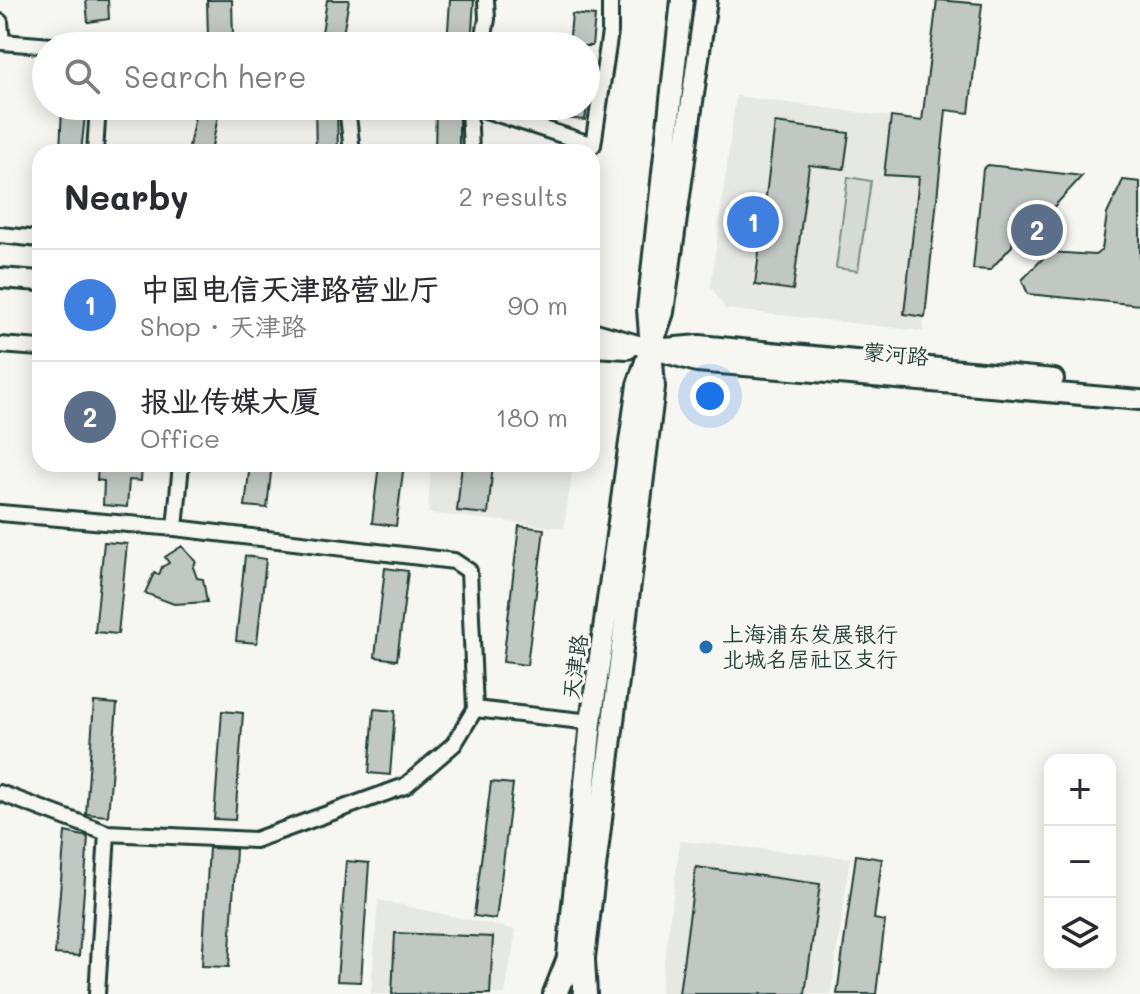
<!DOCTYPE html>
<html lang="en">
<head>
<meta charset="utf-8">
<style>
	body { margin:0; font-family:Mali,"LXGW WenKai TC",sans-serif; background:#f2f2f3; color:#2b2b33 }
	.controls { position:absolute; right:24px; bottom:24px; display:grid; overflow:hidden; border-radius:16px; box-shadow:0 4px 20px #0003 }
	.controls button { width:72px; height:72px; display:grid; place-items:center; padding:0; border:0; border-bottom:2px solid #e1e1e2; background:#fff; color:#2b2b33; font:40px sans-serif }
	.you { position:absolute; left:710px; top:396px; width:28px; height:28px; margin:-20px; border:6px solid #fff; border-radius:50%; background:#1a73e8; box-shadow:0 0 0 12px #1a73e833 }
	.badge { display:grid; place-items:center; width:52px; height:52px; border-radius:50%; background:#1f6fb2; color:#fff; font-size:26px; font-weight:700 }
	.pin { position:absolute; translate:-50% -50%; border:4px solid #fff; box-shadow:0 2px 8px #0006 }
	.list { margin:0; padding:0; list-style:none }
	h2 { display:flex; justify-content:space-between; align-items:center; height:104px; margin:0; padding:0 32px; font-size:34px }
	h2 small { font-size:26px; font-weight:400; color:#7c7c81 }
	.list li { display:grid; grid-template-columns:52px 1fr auto; gap:24px; align-items:center; box-sizing:border-box; height:112px; padding:0 32px; border-top:2px solid #e1e1e2 }
	.list b { display:block; font-size:30px; white-space:nowrap }
	.list p { margin:0; font-size:26px; white-space:nowrap; color:#7c7c81 }
	.list em { font-size:26px; font-style:normal; color:#7c7c81 }
	.icon { flex:none; width:44px; height:44px; fill:none; stroke:currentColor; stroke-width:2; stroke-linecap:round; stroke-linejoin:round }
	.map { position:relative; flex:none; width:1140px; height:994px; overflow:hidden }
	.search { position:absolute; background:#fff; box-shadow:0 4px 20px #0003; left:32px; top:32px; width:568px; height:88px; display:flex; align-items:center; gap:20px; box-sizing:border-box; padding:0 28px; border-radius:44px; color:#7c7c81; font-size:30px }
	.panel { position:absolute; background:#fff; box-shadow:0 4px 20px #0003; left:32px; top:144px; width:568px; height:328px; border-radius:24px }
	.map>svg:first-child { display:block }
</style>
</head>
<body>
<div class="map">
<svg width="1140" height="994" viewBox="0 0 1140 994">
	<rect width="100%" height="100%" fill="#f6f6f2"/>
	<filter id="ink" filterUnits="userSpaceOnUse"><feTurbulence type="fractalNoise" baseFrequency=".0125" numOctaves="2"/><feDisplacementMap in="SourceGraphic" scale="16" xChannelSelector="R" yChannelSelector="G"/><feConvolveMatrix kernelMatrix="1 2 1 2 8 2 1 2 1" color-interpolation-filters="sRGB"/></filter>
	<g filter="url(#ink)">
		<path fill="#e6e8e4" d="M 736,96 L 945,124 L 923,331 L 725,309 L 711,286 Z
			M 431,464 L 573,464 L 564,528 L 428,513 Z
			M 680,841 L 850,858 L 831,994 L 660,994 Z
			M 378,900 L 516,930 L 505,994 L 371,994 Z"/>
		<path fill="#d6dbd6" stroke="#7a8c85" stroke-width="2" d="M 848,177 L 871,181 L 858,271 L 836,268 Z"/>
		<path fill="#c1c8c3" stroke="#1f3d34" stroke-width="2" d="M 86,0 L 108,0 L 109,19 L 88,22 Z
			M 207,0 L 232,0 L 233,39 L 208,38 Z
			M 327,0 L 349,0 L 341,46 L 320,46 Z
			M 450,0 L 474,0 L 471,46 L 447,46 Z
			M 937,0 L 982,4 L 969,113 L 946,110 L 925,317 L 904,314 L 919,177 L 884,175 L 891,117 L 922,121 Z
			M 572,14 L 595,16 L 592,46 L 569,46 Z
			M 62,106 L 86,106 L 81,152 L 60,152 Z
			M 197,106 L 220,106 L 211,152 L 188,152 Z
			M 315,106 L 337,106 L 338,152 L 316,152 Z
			M 436,106 L 459,107 L 459,152 L 435,152 Z
			M 563,106 L 587,106 L 585,120 L 562,118 Z
			M 775,123 L 849,133 L 844,169 L 809,165 L 793,290 L 755,285 Z
			M 988,165 L 1082,176 L 1050,211 L 1016,208 L 1012,246 L 990,270 L 973,269 L 983,169 Z
			M 1123,180 L 1140,182 L 1140,305 L 1028,294 L 1022,280 L 1049,252 L 1095,255 L 1102,250 L 1107,214 Z
			M 98,464 L 142,464 L 141,481 L 129,480 L 127,507 L 103,505 L 104,481 L 97,480 Z
			M 250,464 L 272,464 L 267,508 L 245,506 Z
			M 379,464 L 404,464 L 396,526 L 372,523 Z
			M 462,464 L 493,464 L 488,514 L 457,511 Z
			M 519,526 L 544,529 L 527,665 L 503,662 Z
			M 104,542 L 127,544 L 118,634 L 95,632 Z
			M 182,546 L 196,562 L 193,567 L 197,578 L 203,579 L 207,602 L 174,604 L 145,593 L 154,573 L 159,575 L 162,567 L 169,563 L 165,557 Z
			M 245,556 L 266,559 L 257,643 L 236,641 Z
			M 385,568 L 408,571 L 397,660 L 375,657 Z
			M 94,702 L 117,704 L 108,816 L 86,814 Z
			M 374,709 L 395,711 L 390,775 L 369,773 Z
			M 222,711 L 243,713 L 235,820 L 214,819 Z
			M 491,782 L 513,784 L 496,919 L 474,916 Z
			M 65,832 L 88,837 L 79,956 L 55,954 Z
			M 209,848 L 236,849 L 229,967 L 202,966 Z
			M 856,855 L 882,859 L 874,919 L 885,921 L 876,994 L 837,994 Z
			M 346,861 L 369,863 L 361,982 L 337,981 Z
			M 696,867 L 820,884 L 805,994 L 679,994 Z
			M 395,933 L 493,937 L 490,994 L 392,994 Z"/>
		<g fill="none" stroke-linecap="round" stroke-linejoin="round">
			<g stroke="#1f3d34" stroke-width="20">
				<path id="minor" d="M 0,22 L 2,42 L 52,46
					M 482,46 L 487,19 L 486,0
					M 347,106 L 352,152
					M 469,106 L 471,152
					M 473,106 L 593,145 L 610,32 L 610,0
					M 95,152 L 98,106
					M 0,235 L 40,239
					M 0,345 L 40,348
					M 0,513 L 175,528 L 454,561 L 469,571 L 475,709 L 454,744 L 405,786 L 255,840 L 107,833 L 0,793
					M 175,528 L 181,464
					M 475,709 L 591,722
					M 97,994 L 107,833"/>
			</g>
			<g stroke="#1f3d34" stroke-width="24">
				<path id="tertiary" d="M 0,278 L 40,281
					M 592,332 L 697,362 L 1140,400
					M 592,347 L 628,349
					M 665,348 L 699,345 L 1054,379"/>
			</g>
			<g stroke="#1f3d34" stroke-width="26">
				<path id="secondary" d="M 582,974 L 654,387 L 648,309 L 682,0
					M 566,976 L 591,722 L 638,385 L 663,312 L 706,0"/>
			</g>
			<g stroke="#1f3d34" stroke-width="28">
				<path id="primary" d="M 583,960 L 585,994
					M 555,994 L 568,961"/>
			</g>
			<use href="#minor" stroke="#f6f6f2" stroke-width="14"/>
			<use href="#tertiary" stroke="#f6f6f2" stroke-width="18"/>
			<use href="#secondary" stroke="#f6f6f2" stroke-width="20"/>
			<use href="#primary" stroke="#f6f6f2" stroke-width="22"/>
		</g>
	</g>
	<circle fill="#1f6fb2" stroke="#f6f6f2" stroke-width="3" cx="706" cy="647" r="8"/>
	<g text-anchor="middle" stroke-width="6" stroke-linejoin="round" paint-order="stroke">
		<g font-size="22" fill="#1f3d34" stroke="#f6f6f2">
			<text transform="translate(896 354) rotate(5)" y="8">蒙河路</text>
			<text transform="translate(575 667) rotate(-82)" y="8">天津路</text>
		</g>
		<g font-size="22" fill="#1f3d34" stroke="#f6f6f2" text-anchor="start">
			<text x="722" y="642">上海浦东发展银行<tspan x="722" dy="25">北城名居社区支行</tspan></text>
		</g>
	</g>
</svg>
<div class="controls">
<button>+</button>
<button>−</button>
<button><svg class="icon" aria-label="layers" viewBox="0 0 24 24"><path d="M12 4l9 5-9 5-9-5zM3 14l9 5 9-5"/></svg></button>
</div>
<div class="you"></div>
<div class="pin badge" style="left:753px;top:222px;background:#3f7fe0">1</div>
<div class="pin badge" style="left:1037px;top:230px;background:#5c6f8a">2</div>
<div class="search"><svg class="icon" aria-label="search" viewBox="0 0 24 24"><circle cx="10" cy="10" r="6"/><path d="M15 15l6 6"/></svg>Search here</div>
<section class="panel">
<h2>Nearby<small>2 results</small></h2>
<ul class="list">
<li><span class="badge" style="background:#3f7fe0">1</span><div><b>中国电信天津路营业厅</b><p>Shop · 天津路</p></div><em>90 m</em></li>
<li><span class="badge" style="background:#5c6f8a">2</span><div><b>报业传媒大厦</b><p>Office</p></div><em>180 m</em></li>
</ul>
</section>
</div>
</body>
</html>
